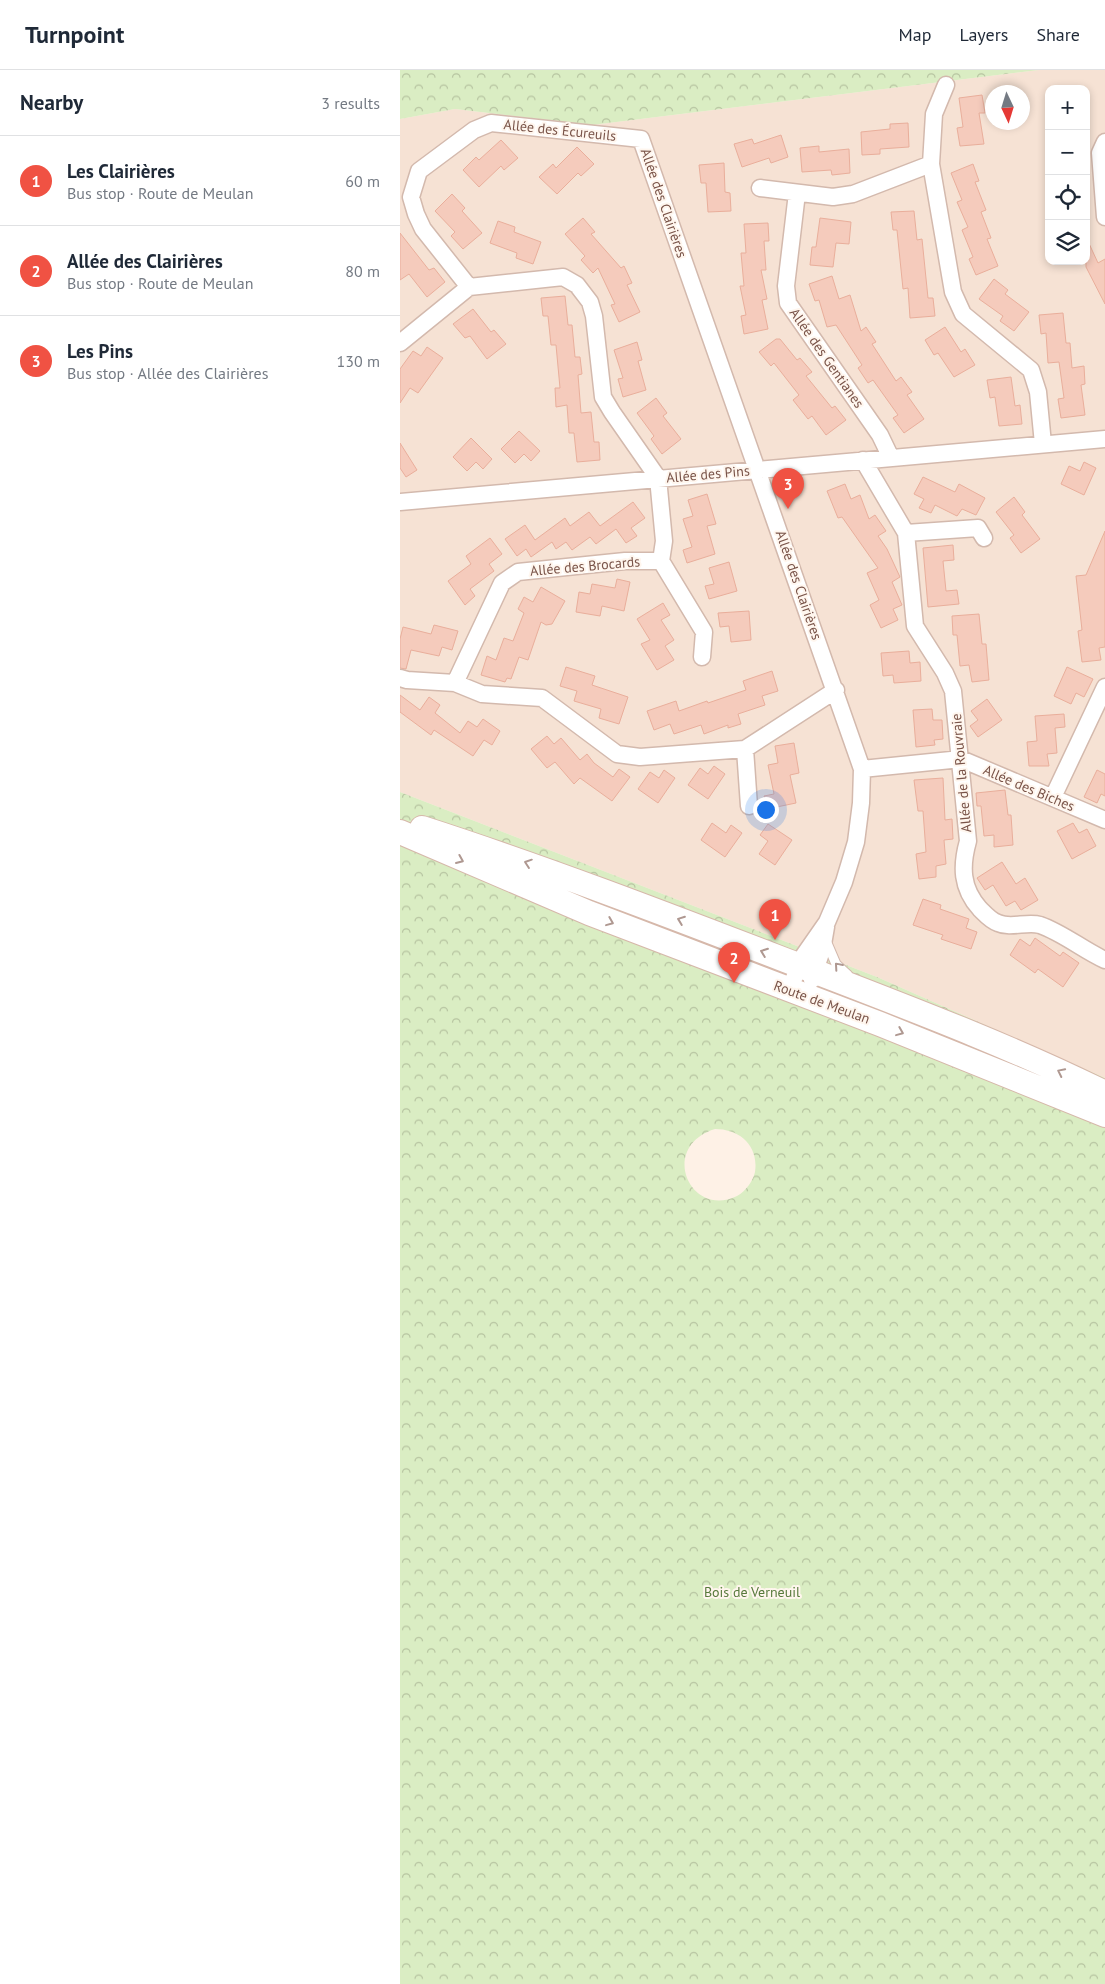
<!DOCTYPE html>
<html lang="en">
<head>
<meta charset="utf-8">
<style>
	body { margin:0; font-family:"PT Sans",sans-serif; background:#f2f2f3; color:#1f2937 }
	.controls { position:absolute; right:15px; top:15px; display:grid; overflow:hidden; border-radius:10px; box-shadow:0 2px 8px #0003 }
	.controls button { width:45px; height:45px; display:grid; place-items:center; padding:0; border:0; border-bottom:1px solid #e0e1e3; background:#fff; color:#1f2937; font:25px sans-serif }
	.compass { position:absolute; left:585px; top:15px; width:45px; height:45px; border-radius:50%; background:#fff; box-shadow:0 2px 8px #0003; rotate:176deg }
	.you { position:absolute; left:365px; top:739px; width:18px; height:18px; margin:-12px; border:4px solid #fff; border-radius:50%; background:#1a73e8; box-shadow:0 0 0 8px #1a73e833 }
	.badge { display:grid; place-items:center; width:32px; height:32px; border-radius:50%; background:#f05243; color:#fff; font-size:16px; font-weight:700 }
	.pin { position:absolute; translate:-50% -41px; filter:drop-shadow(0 1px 2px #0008) }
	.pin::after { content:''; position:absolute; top:26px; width:18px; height:15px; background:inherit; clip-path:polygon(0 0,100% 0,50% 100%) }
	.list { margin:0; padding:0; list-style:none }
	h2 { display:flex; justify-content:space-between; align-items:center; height:65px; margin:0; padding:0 20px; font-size:21px }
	h2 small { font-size:16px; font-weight:400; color:#747a83 }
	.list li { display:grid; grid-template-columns:32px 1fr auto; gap:15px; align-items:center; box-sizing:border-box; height:90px; padding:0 20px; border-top:1px solid #e0e1e3 }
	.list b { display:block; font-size:19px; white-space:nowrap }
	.list p { margin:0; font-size:16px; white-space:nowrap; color:#747a83 }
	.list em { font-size:16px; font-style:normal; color:#747a83 }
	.icon { flex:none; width:28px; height:28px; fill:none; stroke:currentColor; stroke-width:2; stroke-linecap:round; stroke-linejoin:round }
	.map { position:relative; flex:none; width:705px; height:1914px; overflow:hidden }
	header { display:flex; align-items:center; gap:30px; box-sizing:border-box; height:70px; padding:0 25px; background:#fff; border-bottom:1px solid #e0e1e3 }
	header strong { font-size:24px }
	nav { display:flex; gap:28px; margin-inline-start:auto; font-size:18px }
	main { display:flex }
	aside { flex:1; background:#fff }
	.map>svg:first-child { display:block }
</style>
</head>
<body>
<header>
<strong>Turnpoint</strong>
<nav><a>Map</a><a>Layers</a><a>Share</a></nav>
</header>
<main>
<aside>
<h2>Nearby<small>3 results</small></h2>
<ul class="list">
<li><span class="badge">1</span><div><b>Les Clairières</b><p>Bus stop · Route de Meulan</p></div><em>60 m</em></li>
<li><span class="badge">2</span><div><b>Allée des Clairières</b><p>Bus stop · Route de Meulan</p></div><em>80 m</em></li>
<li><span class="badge">3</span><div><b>Les Pins</b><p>Bus stop · Allée des Clairières</p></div><em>130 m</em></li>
</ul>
</aside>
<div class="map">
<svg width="705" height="1914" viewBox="0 0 705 1914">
	<defs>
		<pattern id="forest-crowns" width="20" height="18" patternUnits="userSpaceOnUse" patternTransform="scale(1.25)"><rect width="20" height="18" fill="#daedc3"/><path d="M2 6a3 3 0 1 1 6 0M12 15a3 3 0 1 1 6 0" fill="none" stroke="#b6c3a0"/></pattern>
	</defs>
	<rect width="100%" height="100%" fill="#fef1e6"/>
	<path fill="#f6e2d4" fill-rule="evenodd" d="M 639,0 L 705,0 L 705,1008 L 477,907 L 0,722 L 0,49 L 55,39 L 192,55 ZM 649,19 L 686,19 L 686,191 L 649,191 ZM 592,22 L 622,22 L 622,52 L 592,52 Z"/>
	<path fill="url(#forest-crowns)" fill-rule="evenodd" d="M 0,0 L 639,0 L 192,55 L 55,39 L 0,49 Z
		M 0,722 L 477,907 L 705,1008 L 705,1914 L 0,1914 ZM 315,1059 C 339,1059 359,1075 355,1102 C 353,1111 346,1121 337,1126 C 290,1149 258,1077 315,1059 Z"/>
	<path fill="#f5cbbc" stroke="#e9ae9b" d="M 582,25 L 585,43 L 579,43 L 584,74 L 560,76 L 557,58 L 563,57 L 559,28 Z
		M 508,53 L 509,77 L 480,79 L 480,84 L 462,85 L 461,62 L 490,59 L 490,54 Z
		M 381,65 L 388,87 L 371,93 L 369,88 L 342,97 L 334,74 L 352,69 L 354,74 Z
		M 101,70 L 118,88 L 104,100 L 101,96 L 79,117 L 63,100 L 76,87 L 79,90 Z
		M 419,76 L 419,82 L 449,79 L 450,103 L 432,105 L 431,100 L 402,102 L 400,78 Z
		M 177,77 L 194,94 L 181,106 L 178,103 L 157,124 L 139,107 L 153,94 L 156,98 Z
		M 324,93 L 325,122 L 330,123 L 331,141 L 308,142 L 306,113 L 301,113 L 299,95 Z
		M 573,94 L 579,111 L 575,112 L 586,140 L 581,142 L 591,168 L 587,169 L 598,196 L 576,205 L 569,189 L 573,187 L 562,160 L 568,157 L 557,132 L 562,130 L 551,103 Z
		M 52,124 L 65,138 L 62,141 L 82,163 L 63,179 L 51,166 L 55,162 L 35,141 Z
		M 514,141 L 517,170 L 522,169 L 528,228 L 533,228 L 535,246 L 510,248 L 508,218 L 503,219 L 497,160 L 493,160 L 491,142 Z
		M 183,148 L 195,162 L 191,164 L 221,198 L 224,196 L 232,213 L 227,215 L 240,242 L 219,252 L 211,235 L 215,234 L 198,198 L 193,203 L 181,190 L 185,186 L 165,164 Z
		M 420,148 L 451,152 L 449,174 L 436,173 L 433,197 L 410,195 L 412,177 L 416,177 Z
		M 98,151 L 115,157 L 114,162 L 141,172 L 133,194 L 116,188 L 117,183 L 90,173 Z
		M 368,153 L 369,171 L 364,171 L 366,200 L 361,200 L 367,229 L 362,230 L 368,259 L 344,264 L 341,246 L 346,245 L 340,216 L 344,216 L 341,183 L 346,183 L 344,154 Z
		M 0,163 L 29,200 L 34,198 L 45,212 L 27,227 L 9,204 L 0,210 Z
		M 686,167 L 698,193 L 705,189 L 705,234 L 686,197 Z
		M 432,206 L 439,229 L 450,225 L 461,261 L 466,257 L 476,272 L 472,274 L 496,311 L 501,307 L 512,322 L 507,325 L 524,349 L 504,363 L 493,348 L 498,345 L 473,310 L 468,313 L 458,298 L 462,295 L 436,255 L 427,257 L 419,230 L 415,231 L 409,214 Z
		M 594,209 L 608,220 L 605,224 L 629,242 L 614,261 L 600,251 L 603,246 L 579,229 Z
		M 165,226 L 168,255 L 172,255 L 175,287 L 180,287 L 182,304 L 178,305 L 181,343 L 191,342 L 194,372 L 199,372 L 200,390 L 177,392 L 174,363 L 169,363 L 167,335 L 156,337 L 155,318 L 160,318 L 156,275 L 151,275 L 148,246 L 143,246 L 141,228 Z
		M 73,239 L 91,262 L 94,260 L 106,274 L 87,289 L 70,266 L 65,268 L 53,254 Z
		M 663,243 L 666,273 L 670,273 L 672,298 L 684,296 L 685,314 L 681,315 L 685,345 L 661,348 L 658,329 L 664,328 L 659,292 L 648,293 L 646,263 L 641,264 L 639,245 Z
		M 545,257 L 561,282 L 565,279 L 575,295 L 554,307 L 538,283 L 534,285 L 525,270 Z
		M 376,269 L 380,269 L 397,290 L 400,288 L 412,302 L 406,306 L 432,338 L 435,336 L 446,350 L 426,365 L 412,346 L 408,349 L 393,330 L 399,325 L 374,293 L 371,296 L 359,282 Z
		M 237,272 L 242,290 L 238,291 L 246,320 L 223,327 L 218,309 L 223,308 L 214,280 Z
		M 27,277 L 43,288 L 18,323 L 10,318 L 0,333 L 0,299 L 13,281 L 21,286 Z
		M 611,307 L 615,336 L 620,335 L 622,354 L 599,356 L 595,327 L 590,328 L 587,310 Z
		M 256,328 L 267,343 L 263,346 L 281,369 L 262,384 L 251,369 L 254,366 L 237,343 Z
		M 119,361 L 140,381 L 131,391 L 124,384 L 115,393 L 101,379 Z
		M 71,368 L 92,389 L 83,399 L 76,392 L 67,401 L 53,387 Z
		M 0,373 L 17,400 L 6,407 L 0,398 Z
		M 684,392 L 696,398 L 684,425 L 661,414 L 669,396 L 680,401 Z
		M 523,407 L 555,422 L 559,414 L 585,428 L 576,445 L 562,439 L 557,446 L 535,435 L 531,443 L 519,438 L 524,429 L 514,424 Z
		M 445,414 L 451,429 L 460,425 L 469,449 L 475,445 L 486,461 L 478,466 L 487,479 L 500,507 L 492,512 L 502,535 L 493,539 L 498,550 L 481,558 L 470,535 L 479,530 L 467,503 L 478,498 L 442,447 L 438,448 L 427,421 Z
		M 307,424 L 316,454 L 307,456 L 315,484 L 287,493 L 283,480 L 292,477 L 283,449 L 293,446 L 288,430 Z
		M 614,427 L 625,442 L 622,445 L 640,469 L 621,483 L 610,468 L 614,465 L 596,442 Z
		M 233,432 L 245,448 L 231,458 L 237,466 L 226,473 L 216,459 L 196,474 L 190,467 L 172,480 L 166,472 L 156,479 L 152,472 L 131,487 L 126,479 L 117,486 L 105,469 L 125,455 L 135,470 L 165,448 L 170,456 L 189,442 L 200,456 Z
		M 705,461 L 705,577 L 699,578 L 701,590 L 682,592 L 678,561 L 682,560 L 676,506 L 686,505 Z
		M 90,468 L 102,484 L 89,494 L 94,501 L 70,519 L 75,526 L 65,535 L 48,511 L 71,494 L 66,486 Z
		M 553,475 L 554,490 L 543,491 L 546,521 L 557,520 L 559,534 L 528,537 L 523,478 Z
		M 329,492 L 337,521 L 309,529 L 305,516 L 314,514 L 309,498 Z
		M 217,509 L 230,512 L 224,541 L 202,536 L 200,546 L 176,542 L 179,522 L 190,524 L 192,514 L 215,518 Z
		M 141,517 L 165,531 L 152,554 L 146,555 L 141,552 L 128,590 L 119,587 L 111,609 L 107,608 L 105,612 L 81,605 L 87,586 L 96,590 L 104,568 L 113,571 L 124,543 L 118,539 L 124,527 L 133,532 Z
		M 263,533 L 270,545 L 261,550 L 274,570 L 265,576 L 274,590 L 257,600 L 241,574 L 250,570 L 237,549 Z
		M 349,541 L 351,570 L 331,572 L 329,556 L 320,557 L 318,543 Z
		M 579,544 L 582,574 L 586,574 L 589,610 L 572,612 L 569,595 L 560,596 L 557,565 L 553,565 L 552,546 Z
		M 34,555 L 58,561 L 52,580 L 42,577 L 39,586 L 11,580 L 6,599 L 0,598 L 0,569 L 3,557 L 31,564 Z
		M 509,581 L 510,593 L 520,592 L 521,611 L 494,613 L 493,605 L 483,606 L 481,583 Z
		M 166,597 L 195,606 L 192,615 L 228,627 L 219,654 L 199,648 L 201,639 L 174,631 L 177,621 L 160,616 Z
		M 667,597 L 693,609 L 684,627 L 676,623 L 671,634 L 654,626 Z
		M 372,601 L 378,621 L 362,626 L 365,635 L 338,644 L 341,654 L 328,658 L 328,655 L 304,664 L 301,655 L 274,664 L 270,654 L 254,660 L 247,641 L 276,631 L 279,641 L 307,631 L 308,633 L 346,620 L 343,611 Z
		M 0,625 L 20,640 L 29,627 L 40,635 L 35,643 L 60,663 L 68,651 L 77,657 L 83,649 L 100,661 L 92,675 L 84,670 L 73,686 L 34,660 L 31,665 L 0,642 Z
		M 587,629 L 602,650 L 578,667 L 570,656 L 578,650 L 571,641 Z
		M 532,639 L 533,650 L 542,650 L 543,669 L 534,670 L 535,675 L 516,677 L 513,640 Z
		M 664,644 L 665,657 L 655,658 L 657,683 L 647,684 L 649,696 L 629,696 L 627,672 L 637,671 L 635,646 Z
		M 147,666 L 154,674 L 161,668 L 180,690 L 187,684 L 194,693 L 213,707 L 219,699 L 230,707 L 212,731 L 180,708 L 174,714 L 155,692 L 147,698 L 131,679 Z
		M 394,673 L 399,703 L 390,705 L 396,733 L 367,739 L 364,726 L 374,724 L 368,695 L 378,693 L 375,676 Z
		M 314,696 L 325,704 L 308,729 L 288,715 L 300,698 L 308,704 Z
		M 264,700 L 275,708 L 258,733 L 238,719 L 250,702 L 259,708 Z
		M 697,700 L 705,704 L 705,726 L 701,724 L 697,733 L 684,727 Z
		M 543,708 L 545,750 L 552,749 L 553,769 L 544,770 L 546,794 L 536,796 L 536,807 L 519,809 L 516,784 L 526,782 L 523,741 L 518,741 L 514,710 Z
		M 605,720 L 608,745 L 611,745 L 613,775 L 594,777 L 594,765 L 584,766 L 581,736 L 577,736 L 576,723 Z
		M 312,753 L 326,763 L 331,755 L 342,763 L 325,787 L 301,770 Z
		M 673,753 L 679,763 L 687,759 L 696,776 L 672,789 L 657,761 Z
		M 368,754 L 392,770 L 375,795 L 359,784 L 368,771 L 360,765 Z
		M 602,792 L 616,814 L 625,808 L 638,830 L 621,840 L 615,831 L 606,836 L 593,815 L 585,820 L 577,808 Z
		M 523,829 L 541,835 L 540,839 L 569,849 L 566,858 L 577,862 L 571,879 L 541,869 L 543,865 L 513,855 Z
		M 635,868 L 660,886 L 663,882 L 679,893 L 663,917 L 638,899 L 635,903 L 610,885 L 620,869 L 630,876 Z"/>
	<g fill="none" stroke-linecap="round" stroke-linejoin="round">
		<g stroke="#d3b9ad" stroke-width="11">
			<path id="service" d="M 427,873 L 436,894 L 448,905"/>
		</g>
		<g stroke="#d3b9ad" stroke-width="19">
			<path id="minor" d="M 546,15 L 534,44 L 531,94 L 553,222 L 563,244 L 631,300 L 638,322 L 643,374
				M 705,72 L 700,83 L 705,147
				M 360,118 L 433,127 L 453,124 L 531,94
				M 397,123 L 386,216 L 388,233 L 480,365 L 491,388
				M 69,217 L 23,159 L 16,144 L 11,127 L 19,101 L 74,60 L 91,53 L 241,69 L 462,699 L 461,733 L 456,772 L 444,812 L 427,852 L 404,885 L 389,920
				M 0,273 L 69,217 L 163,207 L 177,215 L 190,232 L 194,246 L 203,327 L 212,342 L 258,408 L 264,471 L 261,491 L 225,491 L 118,502 L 102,513 L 55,613
				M 463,390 L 506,463 L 515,556 L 545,603 L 553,621 L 568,771 C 561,796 561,818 580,839 C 585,844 591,851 598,853 C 611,859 627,851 640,855 C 663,863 683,880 705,890
				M 0,432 L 705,369
				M 506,463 L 578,458 L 584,468
				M 261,491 L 304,562 L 302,587
				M 0,608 L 7,610 L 55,613 L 82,624 L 142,628 L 217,684 L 240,687 L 345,679 L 436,620
				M 345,679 L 349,736
				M 462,699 L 561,689 L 705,750
				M 653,727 L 705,617
				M 412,910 L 422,880 L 426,857"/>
		</g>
		<g stroke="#d6b8aa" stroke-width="26">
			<path id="secondary" d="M 22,758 C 149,799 273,847 398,895 C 501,935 606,974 705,1023
				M 0,762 L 189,843 L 480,954 L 705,1045"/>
		</g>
		<use href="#service" stroke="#fff" stroke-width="9"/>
		<use href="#minor" stroke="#fff" stroke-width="16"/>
		<use href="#secondary" stroke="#fff" stroke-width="24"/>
	</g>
	<defs><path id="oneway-chevron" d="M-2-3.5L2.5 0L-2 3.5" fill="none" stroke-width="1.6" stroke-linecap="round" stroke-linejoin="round" transform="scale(1.25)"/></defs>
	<g stroke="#af9891">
		<use href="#oneway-chevron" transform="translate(60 790) rotate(23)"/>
		<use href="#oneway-chevron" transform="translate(128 793) rotate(-161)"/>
		<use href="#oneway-chevron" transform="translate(281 850) rotate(-159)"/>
		<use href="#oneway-chevron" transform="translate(210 852) rotate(22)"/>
		<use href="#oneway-chevron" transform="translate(364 882) rotate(-159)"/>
		<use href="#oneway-chevron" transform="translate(438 896) rotate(-131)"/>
		<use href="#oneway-chevron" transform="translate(500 962) rotate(22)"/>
		<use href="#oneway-chevron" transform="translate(661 1002) rotate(-154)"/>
	</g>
	<g text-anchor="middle" stroke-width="4" stroke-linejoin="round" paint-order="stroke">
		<g font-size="14" fill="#795348" stroke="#fff6ee">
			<text transform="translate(160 60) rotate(6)" y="5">Allée des Écureuils</text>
			<text transform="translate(264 133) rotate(71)" y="5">Allée des Clairières</text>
			<text transform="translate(427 288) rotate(55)" y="5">Allée des Gentianes</text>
			<text transform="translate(308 404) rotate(-5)" y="5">Allée des Pins</text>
			<text transform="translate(185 496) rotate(-5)" y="5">Allée des Brocards</text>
			<text transform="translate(399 515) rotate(71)" y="5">Allée des Clairières</text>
			<text transform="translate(561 703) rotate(-95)" y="5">Allée de la Rouvraie</text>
			<text transform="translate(629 718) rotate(23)" y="5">Allée des Biches</text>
			<text transform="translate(422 932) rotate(20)" y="5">Route de Meulan</text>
		</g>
		<g font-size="14" fill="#587a3c" stroke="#fff6ee">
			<text x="352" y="1527">Bois de Verneuil</text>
		</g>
	</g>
</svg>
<div class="controls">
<button>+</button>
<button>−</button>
<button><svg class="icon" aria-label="locate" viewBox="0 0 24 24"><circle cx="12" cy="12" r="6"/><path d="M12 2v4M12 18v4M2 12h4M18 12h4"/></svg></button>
<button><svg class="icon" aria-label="layers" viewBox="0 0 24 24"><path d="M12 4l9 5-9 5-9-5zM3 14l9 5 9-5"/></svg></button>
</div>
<svg class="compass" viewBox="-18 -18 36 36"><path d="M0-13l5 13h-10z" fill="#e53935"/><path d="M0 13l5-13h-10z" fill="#747a83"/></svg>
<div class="you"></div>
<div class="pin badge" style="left:375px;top:870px">1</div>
<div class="pin badge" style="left:334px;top:913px">2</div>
<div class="pin badge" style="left:388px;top:439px">3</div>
</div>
</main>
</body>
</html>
